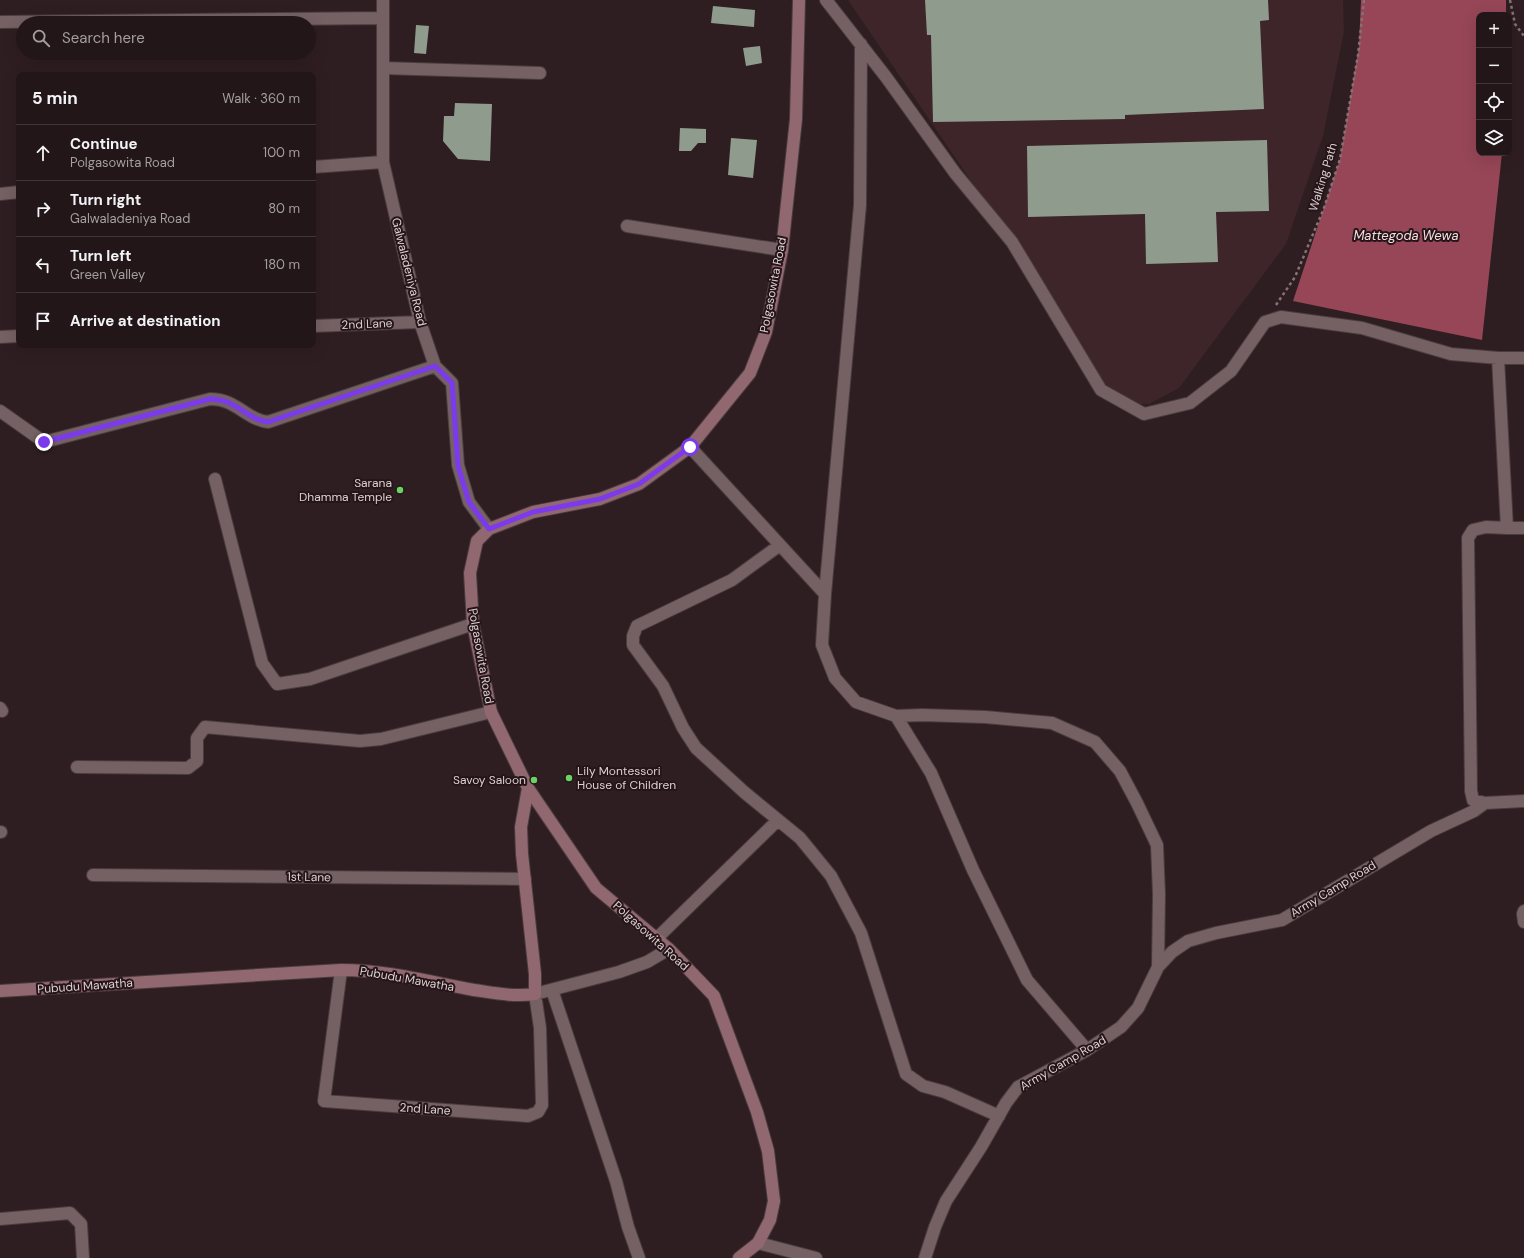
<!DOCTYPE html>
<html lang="en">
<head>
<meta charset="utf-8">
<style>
	body { margin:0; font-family:"DM Sans",sans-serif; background:#2f2326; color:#f1f3f6 }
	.controls { position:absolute; right:12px; top:12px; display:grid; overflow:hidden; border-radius:8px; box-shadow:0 4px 16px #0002 }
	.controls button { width:36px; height:36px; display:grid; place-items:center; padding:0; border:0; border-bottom:1px solid #403538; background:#231619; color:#f1f3f6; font:20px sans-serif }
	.stop { position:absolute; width:12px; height:12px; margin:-9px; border:3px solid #7c3aed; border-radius:50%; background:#fff }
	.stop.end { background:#7c3aed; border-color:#fff; box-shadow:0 1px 4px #0008 }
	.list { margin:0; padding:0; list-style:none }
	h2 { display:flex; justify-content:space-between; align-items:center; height:52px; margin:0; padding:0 16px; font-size:17px }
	h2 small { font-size:13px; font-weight:400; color:#a39fa2 }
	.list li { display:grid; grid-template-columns:26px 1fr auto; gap:12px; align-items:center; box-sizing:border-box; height:56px; padding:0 16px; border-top:1px solid #403538 }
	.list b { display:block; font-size:15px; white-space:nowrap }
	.list p { margin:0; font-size:13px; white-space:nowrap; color:#a39fa2 }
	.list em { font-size:13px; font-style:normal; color:#a39fa2 }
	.icon { flex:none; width:22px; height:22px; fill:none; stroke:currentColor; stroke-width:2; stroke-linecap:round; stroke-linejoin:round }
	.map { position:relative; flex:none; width:1524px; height:1258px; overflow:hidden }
	.search { position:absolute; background:#231619; box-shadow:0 4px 16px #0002; left:16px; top:16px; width:300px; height:44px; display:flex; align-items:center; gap:10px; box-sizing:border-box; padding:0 14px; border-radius:22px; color:#a39fa2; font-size:15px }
	.panel { position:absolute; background:#231619; box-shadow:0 4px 16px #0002; left:16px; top:72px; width:300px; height:276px; border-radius:8px }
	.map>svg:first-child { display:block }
</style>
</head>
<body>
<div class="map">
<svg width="1524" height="1258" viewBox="0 0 1524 1258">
	<rect width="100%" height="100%" fill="#2f1e21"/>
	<path fill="#3d2529" d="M 848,0 L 1343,0 L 1344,32 L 1323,136 L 1286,244 L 1179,388 L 1149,404 L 1119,405 L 1105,395 L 1050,297 Z"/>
	<path fill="#964657" d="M 1361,0 L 1506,0 L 1506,15 L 1479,15 L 1479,153 L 1502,153 L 1482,340 L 1293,301 L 1340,159 L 1359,46 Z"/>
	<path fill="#8f9c8d" d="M 925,0 L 1268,0 L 1269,20 L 1260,21 L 1264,109 L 1125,115 L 1125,119 L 933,122 L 931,35 L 927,35 Z
		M 713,6 L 755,10 L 754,27 L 711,23 Z
		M 416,25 L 429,26 L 426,54 L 414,53 Z
		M 760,46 L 762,63 L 746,66 L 743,48 Z
		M 455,103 L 492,104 L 490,161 L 458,159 L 443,141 L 444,116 L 454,116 Z
		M 680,128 L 706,129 L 706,143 L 698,143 L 691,151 L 679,151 Z
		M 731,138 L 757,140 L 753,178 L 728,175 Z
		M 1267,140 L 1269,211 L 1216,212 L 1218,262 L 1146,264 L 1145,214 L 1028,217 L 1027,146 Z"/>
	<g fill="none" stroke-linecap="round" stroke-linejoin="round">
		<g stroke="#493c3e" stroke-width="14">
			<path id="street" d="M 383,0 L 383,162 L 420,322 L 435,366 L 452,383 L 458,465 L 469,502 L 489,529
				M 826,0 L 886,77 L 955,173 L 1012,242 L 1101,390 L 1144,414 L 1190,403 L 1231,371 L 1265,322 L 1281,317 L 1362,328 L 1451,354 L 1498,358 L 1524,358
				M 0,22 L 383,18
				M 383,68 L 540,73
				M 313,167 L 383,162
				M 0,194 L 19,192
				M 627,226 L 782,250
				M 313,326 L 420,322
				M 0,337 L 19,336
				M 1498,358 L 1507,528 L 1486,527 L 1473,530 L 1468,538 L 1471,791 L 1473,800 L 1485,803 L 1524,801
				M 0,411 L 44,442 L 210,399 C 237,399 245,419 268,422 L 435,366
				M 690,447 L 825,594 L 860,205 L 861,44
				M 215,479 L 262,663 L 277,684 L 310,679 L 473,624
				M 1507,528 L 1524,528
				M 780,545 L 732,580 L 637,626 L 633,636 L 633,645 L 663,686 L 683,728 L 696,748 L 744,792 L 800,838 L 831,876 L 861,933 L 906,1074 L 923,1086 L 945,1092 L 999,1116
				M 825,594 L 822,645 L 835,678 L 856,702 L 896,716 L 922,715 L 985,717 L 1052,723 L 1095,742 L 1120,771 L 1137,803 L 1157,845 L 1159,894 L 1158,967
				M 0,708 L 2,711
				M 896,716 L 931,773 L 973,870 L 1027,980 L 1087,1050
				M 77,767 L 188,768 L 197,761 L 197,738 L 205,727 L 360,741 L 381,739 L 491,712
				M 0,832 L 1,832
				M 93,875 L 525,879
				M 1524,911 L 1523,914 L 1524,922
				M 656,939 L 778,820
				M 341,970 L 324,1101 L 528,1116 L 538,1112 L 542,1105 L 540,1028 L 535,994 L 619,972 L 647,962 L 669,949
				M 552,990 L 616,1181 L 628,1227 L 639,1258
				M 0,1219 L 70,1213 L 81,1224 L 83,1258
				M 758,1243 L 816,1258
				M 925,1258 L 935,1227 L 946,1201 L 981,1147 L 1006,1103 L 1018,1087 L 1087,1050 L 1121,1027 L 1138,1008 L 1158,967 L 1172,952 L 1188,941 L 1216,933 L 1282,920 L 1431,831 L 1474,811 L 1485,803"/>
		</g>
		<g stroke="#493c3e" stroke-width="14">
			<path id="secondary" d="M 0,991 L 341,970 C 386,970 430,982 474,990 C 495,993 514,997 535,994 L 535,974 L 522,854 L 521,827 L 528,788
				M 739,1258 L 758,1243 L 770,1220 L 774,1201 L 768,1151 L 757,1112 L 714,996 L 669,949 L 596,888 L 528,788 L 491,712 L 473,624 L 470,573 L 477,541 L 489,529 L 533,512 L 600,499 L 639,484 L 690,447 L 750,373 L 766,332 L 782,250 L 796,119 L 799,0"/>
		</g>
		<path stroke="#837476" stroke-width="2.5" stroke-dasharray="3 3" stroke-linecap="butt" d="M 1510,0 L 1515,24 L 1524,36
			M 1276,305 L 1295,277 L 1324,208 L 1340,159 L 1358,55 L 1364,0"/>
		<use href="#street" stroke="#756164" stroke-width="12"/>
		<use href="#secondary" stroke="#926870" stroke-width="12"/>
	</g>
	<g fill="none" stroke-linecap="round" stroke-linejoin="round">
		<path stroke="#7c3aed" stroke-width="5" d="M 44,442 L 210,399 C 237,399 245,419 268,422 L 435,366 L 452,383 L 458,466 L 469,502 L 489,529 L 533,512 L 600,499 L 639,484 L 690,447"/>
	</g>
	<g fill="#69d464" stroke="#251518" stroke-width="1.5">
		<circle cx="400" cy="490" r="4"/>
		<circle cx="569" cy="778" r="4"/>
		<circle cx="534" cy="780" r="4"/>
	</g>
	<g text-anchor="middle" stroke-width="4" stroke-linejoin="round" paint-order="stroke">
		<g font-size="12" fill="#dcd0d1" stroke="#251518">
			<text transform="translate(1323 177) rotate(-73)" y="4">Walking Path</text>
			<text transform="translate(409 272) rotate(76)" y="4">Galwaladeniya Road</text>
			<text transform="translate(773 285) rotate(-79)" y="4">Polgasowita Road</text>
			<text transform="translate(367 324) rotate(-2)" y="4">2nd Lane</text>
			<text transform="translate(481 656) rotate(80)" y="4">Polgasowita Road</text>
			<text transform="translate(309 877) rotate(1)" y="4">1st Lane</text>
			<text transform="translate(1333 889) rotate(-31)" y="4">Army Camp Road</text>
			<text transform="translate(651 936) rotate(42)" y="4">Polgasowita Road</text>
			<text transform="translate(407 979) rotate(10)" y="4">Pubudu Mawatha</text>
			<text transform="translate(85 986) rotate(-4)" y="4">Pubudu Mawatha</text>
			<text transform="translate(1063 1063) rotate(-30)" y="4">Army Camp Road</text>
			<text transform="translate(425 1109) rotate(4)" y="4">2nd Lane</text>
		</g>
		<g font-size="12" fill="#dcd0d1" stroke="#251518" text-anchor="end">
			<text x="392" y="487">Sarana<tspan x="392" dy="14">Dhamma Temple</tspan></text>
			<text x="577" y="775" text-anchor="start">Lily Montessori<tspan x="577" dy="14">House of Children</tspan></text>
			<text x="526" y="784">Savoy Saloon</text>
		</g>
		<g font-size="13" font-style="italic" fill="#f6dde0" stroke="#251518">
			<text x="1406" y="240">Mattegoda Wewa</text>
		</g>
	</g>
</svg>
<div class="controls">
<button>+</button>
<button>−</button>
<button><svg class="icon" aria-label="locate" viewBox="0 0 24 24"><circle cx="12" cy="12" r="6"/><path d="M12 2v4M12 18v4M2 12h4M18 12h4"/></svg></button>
<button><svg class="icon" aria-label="layers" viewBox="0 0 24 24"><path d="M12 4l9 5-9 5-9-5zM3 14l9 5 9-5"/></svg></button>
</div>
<div class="stop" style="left:690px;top:447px"></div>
<div class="stop end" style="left:44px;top:442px"></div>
<div class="search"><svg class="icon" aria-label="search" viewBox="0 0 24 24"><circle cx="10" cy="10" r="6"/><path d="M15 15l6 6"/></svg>Search here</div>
<section class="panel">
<h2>5 min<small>Walk · 360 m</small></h2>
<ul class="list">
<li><svg class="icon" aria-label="ahead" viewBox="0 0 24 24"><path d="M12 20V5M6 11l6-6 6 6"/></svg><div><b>Continue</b><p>Polgasowita Road</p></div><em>100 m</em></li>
<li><svg class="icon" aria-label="right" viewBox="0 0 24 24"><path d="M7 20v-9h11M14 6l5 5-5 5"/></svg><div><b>Turn right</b><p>Galwaladeniya Road</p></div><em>80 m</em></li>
<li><svg class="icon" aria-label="left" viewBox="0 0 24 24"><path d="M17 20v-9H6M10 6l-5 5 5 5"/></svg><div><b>Turn left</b><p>Green Valley</p></div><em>180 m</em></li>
<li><svg class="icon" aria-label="arrive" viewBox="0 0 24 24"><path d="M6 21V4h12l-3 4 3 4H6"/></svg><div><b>Arrive at destination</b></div></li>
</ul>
</section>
</div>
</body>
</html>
